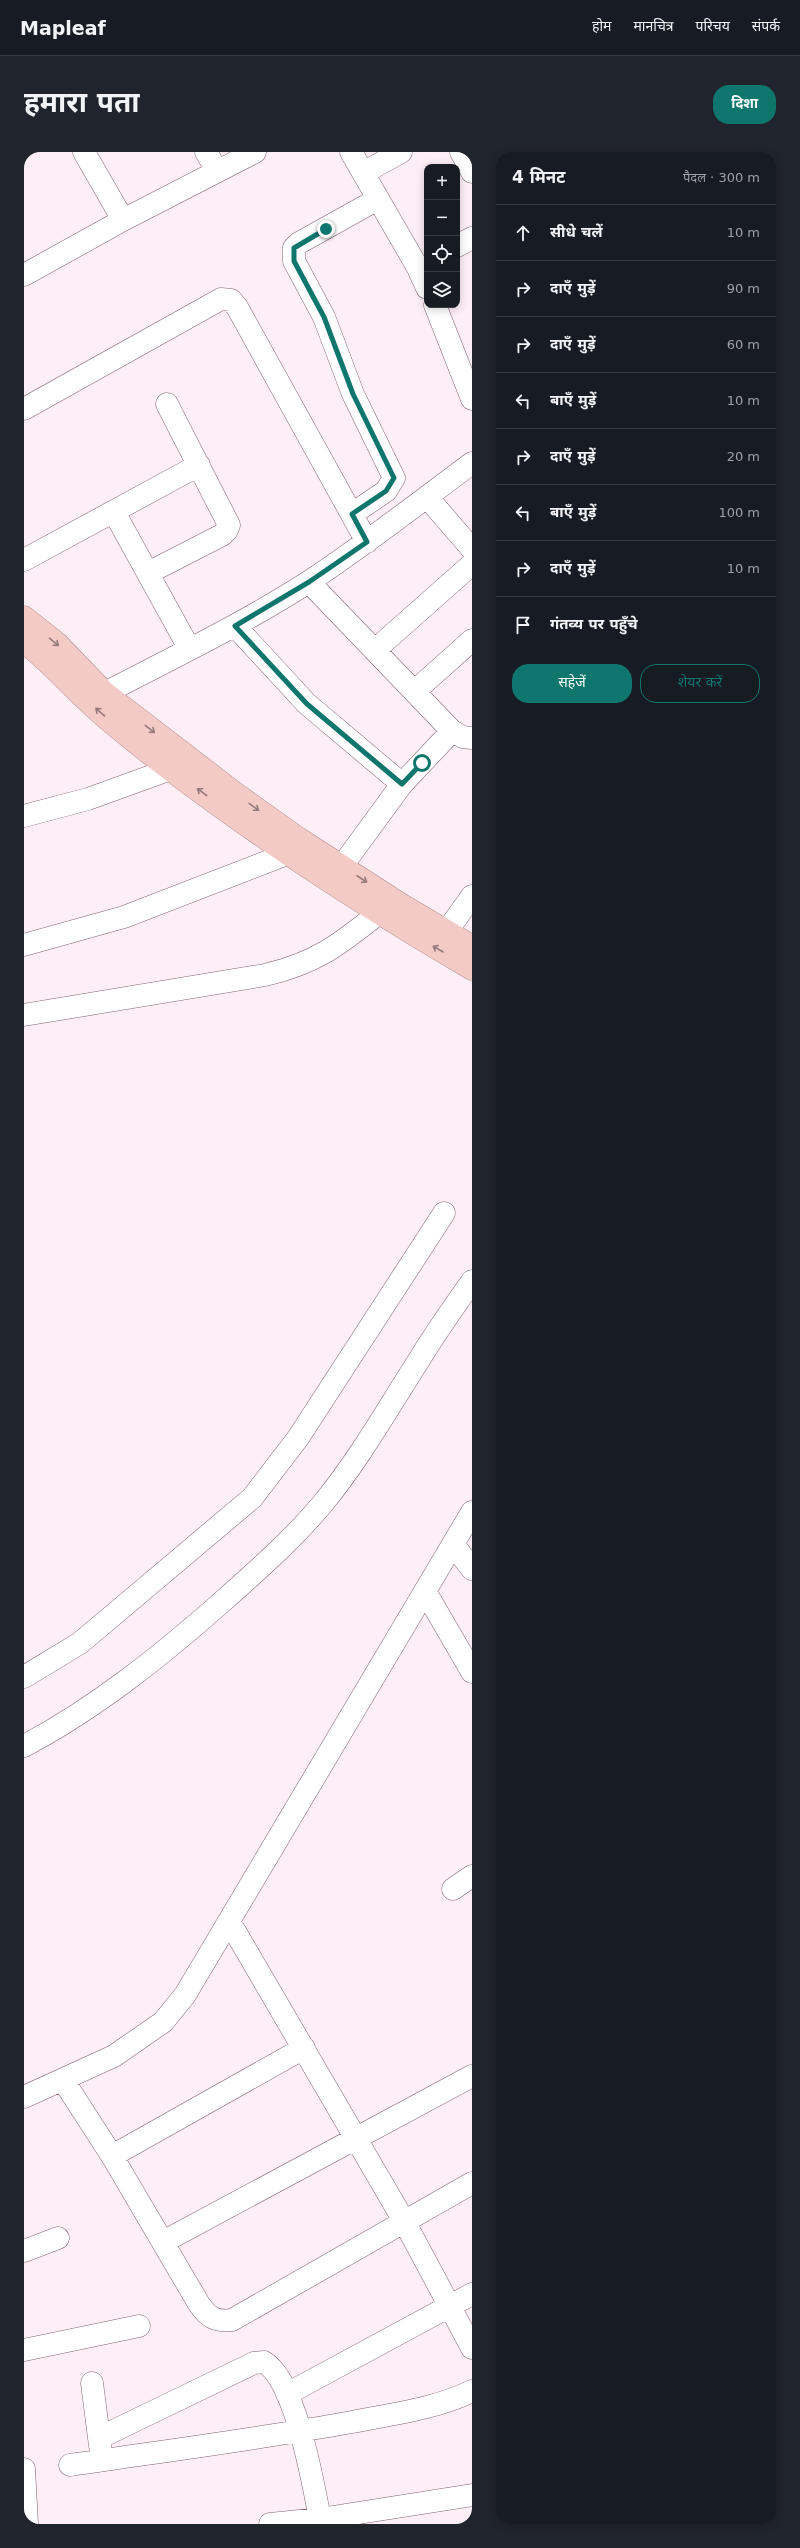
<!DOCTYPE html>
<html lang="hi">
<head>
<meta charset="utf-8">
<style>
	body { margin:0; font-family:"DejaVu Sans","Noto Sans Devanagari",sans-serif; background:#20242c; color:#f1f3f6 }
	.controls { position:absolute; right:12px; top:12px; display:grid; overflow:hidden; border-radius:8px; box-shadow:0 2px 10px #0003 }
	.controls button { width:36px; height:36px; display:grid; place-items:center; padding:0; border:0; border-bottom:1px solid #363941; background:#171b24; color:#f1f3f6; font:20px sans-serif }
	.stop { position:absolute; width:12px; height:12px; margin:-9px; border:3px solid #0f766e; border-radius:50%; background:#fff }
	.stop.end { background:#0f766e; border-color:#fff; box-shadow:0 1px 4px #0008 }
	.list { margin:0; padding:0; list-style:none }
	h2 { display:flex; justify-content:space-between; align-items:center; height:52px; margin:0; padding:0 16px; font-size:17px }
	h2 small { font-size:13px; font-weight:400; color:#9ea1a6 }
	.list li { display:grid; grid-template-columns:26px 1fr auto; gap:12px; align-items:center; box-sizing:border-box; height:56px; padding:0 16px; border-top:1px solid #363941 }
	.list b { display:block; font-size:15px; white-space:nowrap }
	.list em { font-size:13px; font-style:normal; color:#9ea1a6 }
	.actions { display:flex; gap:8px; padding:12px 16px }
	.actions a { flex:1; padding:9px 0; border:1px solid #0f766e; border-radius:16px; text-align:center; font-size:14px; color:#0f766e }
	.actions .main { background:#0f766e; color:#fff }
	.icon { flex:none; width:22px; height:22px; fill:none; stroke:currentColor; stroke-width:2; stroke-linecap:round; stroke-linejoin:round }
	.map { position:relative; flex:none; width:448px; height:2372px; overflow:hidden; border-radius:16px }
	header { display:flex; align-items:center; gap:24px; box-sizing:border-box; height:56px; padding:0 20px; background:#171b24; border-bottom:1px solid #363941 }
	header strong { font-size:19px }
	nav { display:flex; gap:22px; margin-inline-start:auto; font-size:14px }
	.intro { display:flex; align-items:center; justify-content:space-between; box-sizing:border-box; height:96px; padding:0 24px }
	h1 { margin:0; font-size:28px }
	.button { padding:10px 18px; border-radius:16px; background:#0f766e; color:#fff; font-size:14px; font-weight:700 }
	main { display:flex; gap:24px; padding:0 24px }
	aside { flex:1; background:#171b24; border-radius:16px; box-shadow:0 2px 10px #0003 }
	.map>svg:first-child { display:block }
</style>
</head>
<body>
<header>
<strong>Mapleaf</strong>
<nav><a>होम</a><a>मानचित्र</a><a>परिचय</a><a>संपर्क</a></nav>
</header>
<div class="intro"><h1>हमारा पता</h1><a class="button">दिशा</a></div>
<main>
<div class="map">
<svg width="448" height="2372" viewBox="0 0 448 2372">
	<rect width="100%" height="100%" fill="#feeff6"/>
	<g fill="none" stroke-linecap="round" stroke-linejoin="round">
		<g stroke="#826273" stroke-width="23">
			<path id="minor" d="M 60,0 L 99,68
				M 182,0 L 193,19
				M 327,0 L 394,116 L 403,136
				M 437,0 L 448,20
				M 339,21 L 377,0
				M 433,94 L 448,86
				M 0,123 L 99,68 L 231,0
				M 411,153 L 448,247
				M 0,257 L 197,147 L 207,148 L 213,155 L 343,390
				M 403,345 L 448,397
				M 90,360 L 165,496
				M 328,362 L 362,339 L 370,326 L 329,242 L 300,165 L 270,109 L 270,96 L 275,91 L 354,47
				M 0,408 L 175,313
				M 124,421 L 198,383 L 203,378 L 205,373 L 143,252
				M 285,430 L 428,579 L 439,585 L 448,586
				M 211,474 L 283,552 L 378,632
				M 351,498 L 448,412
				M 391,539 L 448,488
				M 81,541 C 150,505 221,471 286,429 C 342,392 394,351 448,311
				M 0,664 L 64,647 L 147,617
				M 307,729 L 378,632 L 428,579
				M 423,779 L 448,744
				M 0,793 L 100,765 L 263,702
				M 0,863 L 241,823 C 292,811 315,793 355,761
				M 429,1392 L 448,1417
				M 401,1439 L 448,1520
				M 0,1525 L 56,1491 L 228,1346 L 274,1286 L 420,1061
				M 0,1594 C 72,1556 138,1503 199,1449 C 234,1418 270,1386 300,1350 C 336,1306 364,1256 395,1208 C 411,1181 430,1155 448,1129
				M 429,1737 L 448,1724
				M 205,1769 L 380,2069 L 448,2196
				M 39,1928 L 88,2004 L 175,2152 C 184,2165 191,2170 208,2168 L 448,2031
				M 0,1945 L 90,1904 L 139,1870 L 161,1843 L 448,1360
				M 88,2004 L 280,1896
				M 139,2090 L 448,1924
				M 0,2099 L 34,2086
				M 0,2198 L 115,2174
				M 68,2231 L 77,2301
				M 263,2242 L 448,2142
				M 75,2286 L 230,2211 L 240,2210 C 272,2228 290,2336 297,2372
				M 46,2313 C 140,2299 234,2287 328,2270 C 368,2262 411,2257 448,2239
				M 0,2317 L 3,2372
				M 246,2372 L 296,2367 L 448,2343"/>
		</g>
		<g stroke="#ac8c8d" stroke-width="23">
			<path id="highway" d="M 0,465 L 33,491 L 81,541 L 211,641 L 274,686 L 378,753 L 448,794
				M 0,490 C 27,511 49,537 75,560 C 93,576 112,591 131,606 C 232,684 338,753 448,817"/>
		</g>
		<use href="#minor" stroke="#fff" stroke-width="22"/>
		<use href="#highway" stroke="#f4cac7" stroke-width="22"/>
	</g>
	<defs><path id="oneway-shaft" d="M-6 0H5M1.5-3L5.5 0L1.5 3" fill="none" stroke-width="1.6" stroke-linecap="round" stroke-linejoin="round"/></defs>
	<g stroke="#977a7c">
		<use href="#oneway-shaft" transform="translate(30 490) rotate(40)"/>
		<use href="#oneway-shaft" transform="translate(76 560) rotate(-139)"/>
		<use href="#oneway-shaft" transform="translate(126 577) rotate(38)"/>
		<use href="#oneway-shaft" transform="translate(178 640) rotate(-143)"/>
		<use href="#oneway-shaft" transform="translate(230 655) rotate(36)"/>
		<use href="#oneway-shaft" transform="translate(338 727) rotate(33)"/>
		<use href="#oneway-shaft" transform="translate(414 797) rotate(-150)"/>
	</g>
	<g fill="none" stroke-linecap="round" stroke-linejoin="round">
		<path stroke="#0f766e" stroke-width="5" d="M 302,77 L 270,96 L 270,109 L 300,165 L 329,242 L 370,326 L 362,339 L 328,362 L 343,390 L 285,430 L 211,474 L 283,552 L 378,632 L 398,611"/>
	</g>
</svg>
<div class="controls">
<button>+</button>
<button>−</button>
<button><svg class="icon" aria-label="locate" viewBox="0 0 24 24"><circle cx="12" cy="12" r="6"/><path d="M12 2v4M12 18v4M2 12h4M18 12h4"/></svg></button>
<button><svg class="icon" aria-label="layers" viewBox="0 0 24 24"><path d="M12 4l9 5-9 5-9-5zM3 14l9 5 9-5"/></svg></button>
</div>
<div class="stop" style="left:398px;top:611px"></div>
<div class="stop end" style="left:302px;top:77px"></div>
</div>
<aside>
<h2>4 मिनट<small>पैदल · 300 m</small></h2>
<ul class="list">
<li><svg class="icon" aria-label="ahead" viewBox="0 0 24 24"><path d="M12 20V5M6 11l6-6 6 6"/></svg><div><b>सीधे चलें</b></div><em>10 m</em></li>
<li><svg class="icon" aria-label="right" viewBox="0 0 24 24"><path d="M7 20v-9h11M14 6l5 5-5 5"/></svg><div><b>दाएँ मुड़ें</b></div><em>90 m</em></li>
<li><svg class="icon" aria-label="right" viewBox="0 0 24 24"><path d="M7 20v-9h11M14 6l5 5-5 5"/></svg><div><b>दाएँ मुड़ें</b></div><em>60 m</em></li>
<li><svg class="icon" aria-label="left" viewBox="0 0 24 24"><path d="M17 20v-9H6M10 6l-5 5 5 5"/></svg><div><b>बाएँ मुड़ें</b></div><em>10 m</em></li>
<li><svg class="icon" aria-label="right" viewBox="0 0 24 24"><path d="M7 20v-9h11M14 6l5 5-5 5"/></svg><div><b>दाएँ मुड़ें</b></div><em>20 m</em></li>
<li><svg class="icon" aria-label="left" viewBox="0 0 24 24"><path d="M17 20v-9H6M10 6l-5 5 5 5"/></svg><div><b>बाएँ मुड़ें</b></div><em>100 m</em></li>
<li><svg class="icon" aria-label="right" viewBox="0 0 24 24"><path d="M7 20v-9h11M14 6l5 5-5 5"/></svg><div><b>दाएँ मुड़ें</b></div><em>10 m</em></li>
<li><svg class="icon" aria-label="arrive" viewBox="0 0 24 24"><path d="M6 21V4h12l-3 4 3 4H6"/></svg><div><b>गंतव्य पर पहुँचे</b></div></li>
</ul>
<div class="actions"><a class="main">सहेजें</a><a>शेयर करें</a></div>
</aside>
</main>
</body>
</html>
